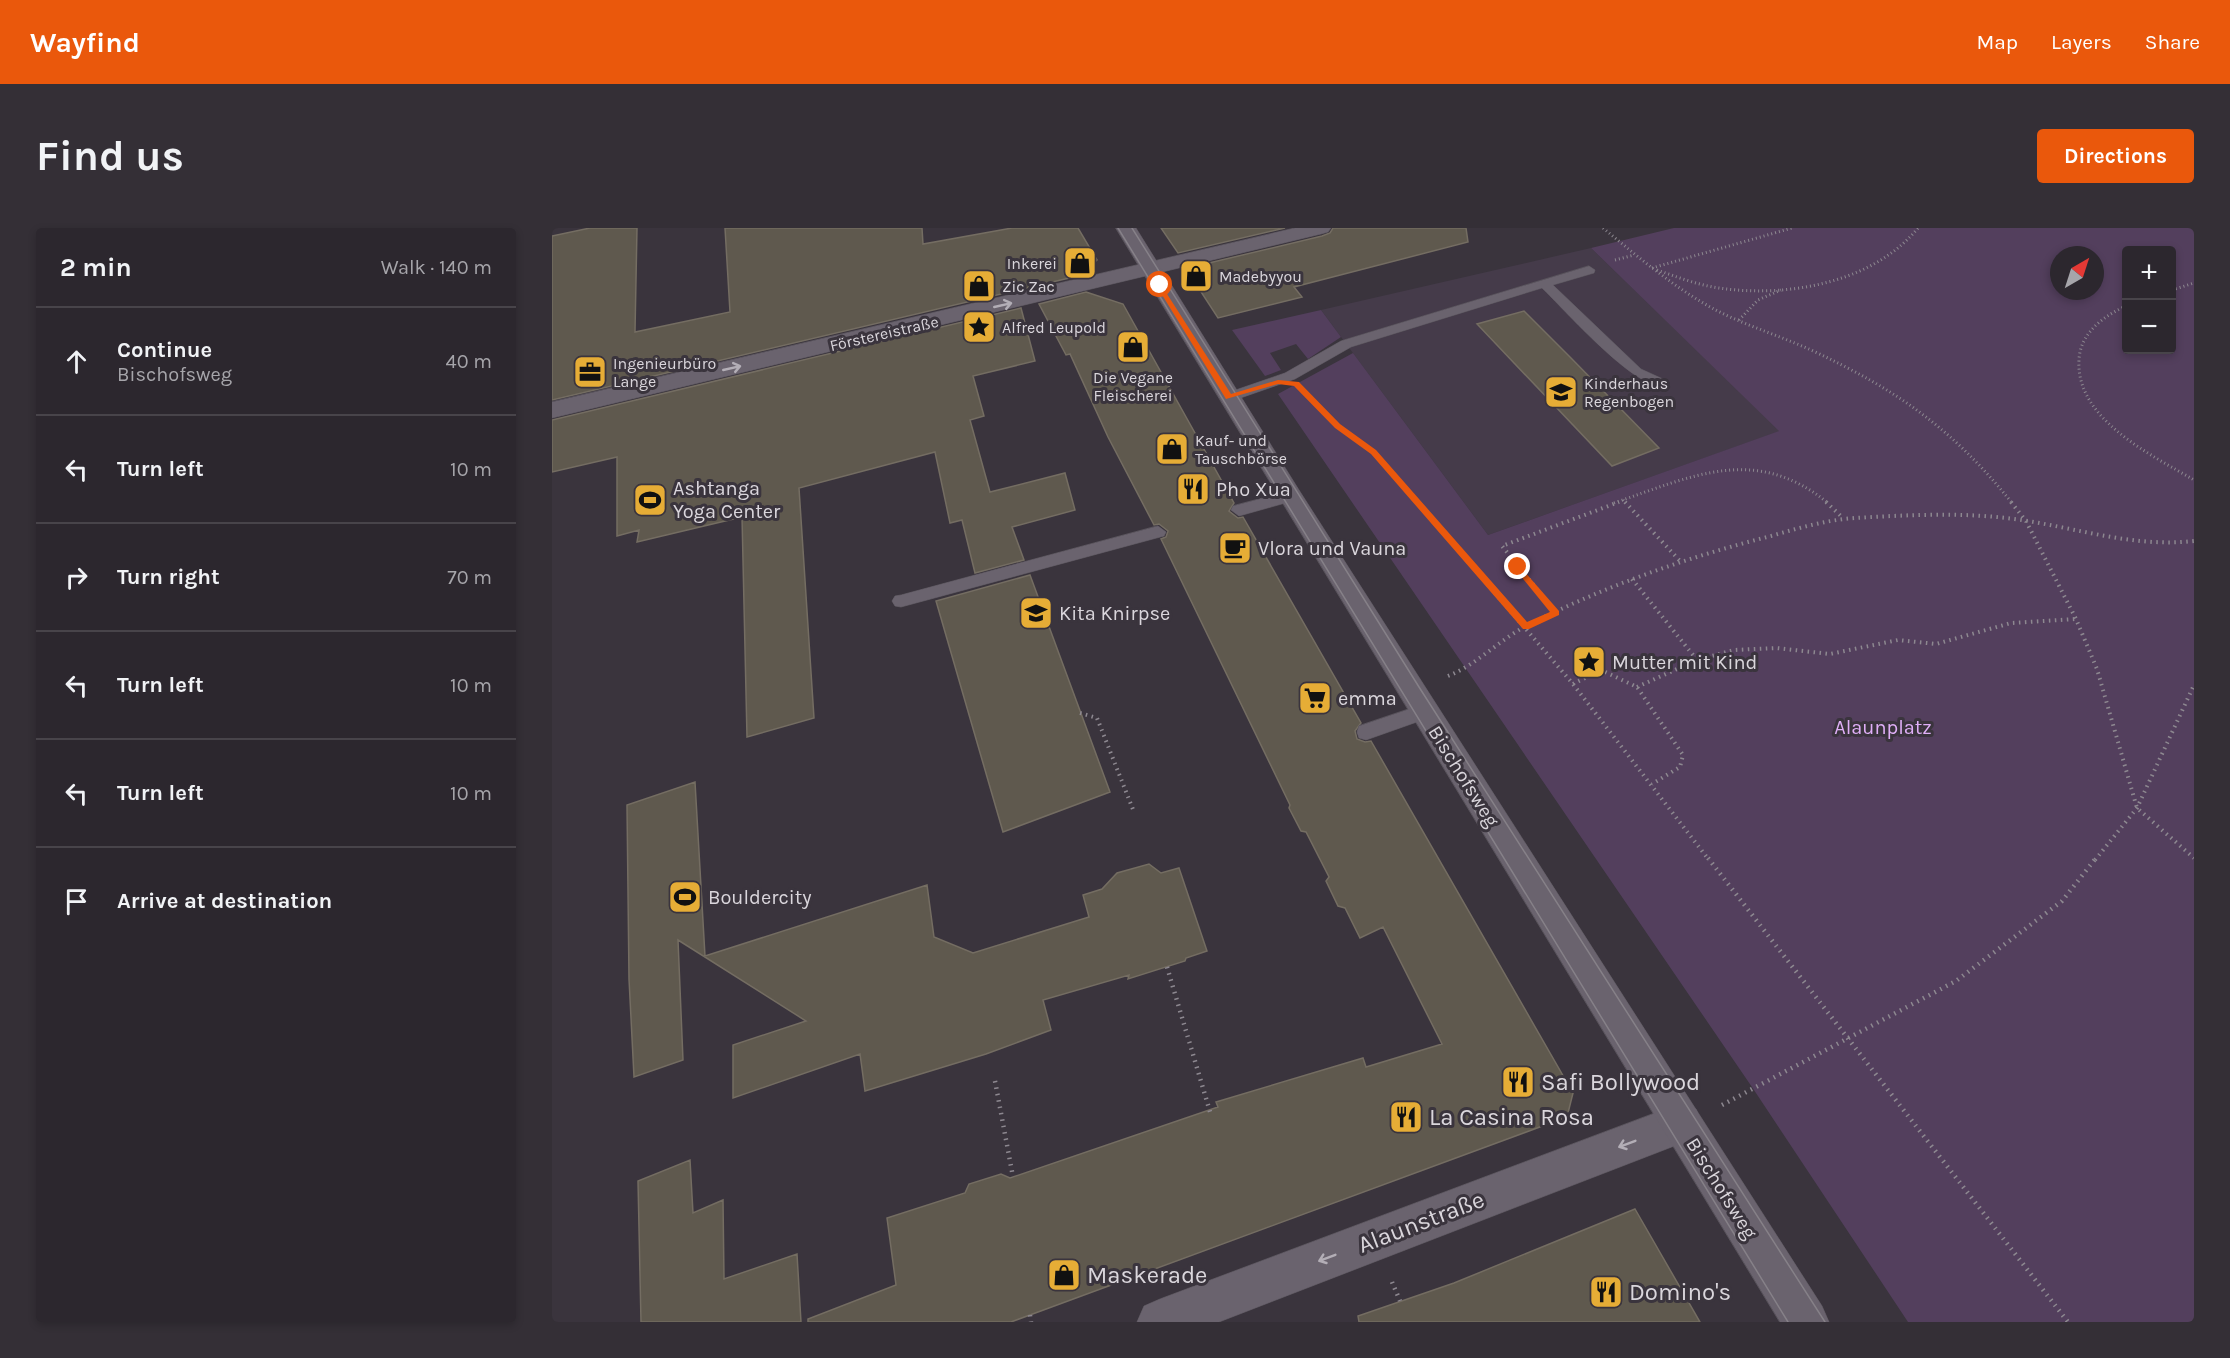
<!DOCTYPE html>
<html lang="en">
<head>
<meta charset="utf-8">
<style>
	body { margin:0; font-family:Karla,sans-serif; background:#342f36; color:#f1f3f6 }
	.controls { position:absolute; right:18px; top:18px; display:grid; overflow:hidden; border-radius:6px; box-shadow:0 3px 9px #0003 }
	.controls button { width:54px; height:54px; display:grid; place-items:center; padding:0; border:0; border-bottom:2px solid #48444a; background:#2c272e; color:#f1f3f6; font:30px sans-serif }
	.compass { position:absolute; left:1498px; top:18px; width:54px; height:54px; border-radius:50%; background:#2c272e; box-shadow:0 3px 9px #0003; rotate:39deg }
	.stop { position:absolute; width:18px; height:18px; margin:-14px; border:4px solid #ea580c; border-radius:50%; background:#fff }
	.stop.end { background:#ea580c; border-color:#fff; box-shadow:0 2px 6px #0008 }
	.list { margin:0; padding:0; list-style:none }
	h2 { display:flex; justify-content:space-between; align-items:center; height:78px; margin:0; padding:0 24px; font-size:26px }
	h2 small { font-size:20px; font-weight:400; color:#a6a5aa }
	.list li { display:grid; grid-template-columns:39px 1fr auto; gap:18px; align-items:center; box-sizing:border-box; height:108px; padding:0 24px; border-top:2px solid #48444a }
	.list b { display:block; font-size:22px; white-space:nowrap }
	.list p { margin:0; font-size:20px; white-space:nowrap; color:#a6a5aa }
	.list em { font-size:20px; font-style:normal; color:#a6a5aa }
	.icon { flex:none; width:33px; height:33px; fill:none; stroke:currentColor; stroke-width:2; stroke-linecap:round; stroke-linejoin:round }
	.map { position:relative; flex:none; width:1642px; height:1094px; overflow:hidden; border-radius:6px }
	header { display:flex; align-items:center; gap:36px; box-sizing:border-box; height:84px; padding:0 30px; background:#ea580c; color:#fff }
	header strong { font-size:28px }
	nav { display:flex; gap:33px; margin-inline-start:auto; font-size:21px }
	.intro { display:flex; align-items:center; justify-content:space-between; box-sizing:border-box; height:144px; padding:0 36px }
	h1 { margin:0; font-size:42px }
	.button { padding:15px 27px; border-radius:6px; background:#ea580c; color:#fff; font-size:21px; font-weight:700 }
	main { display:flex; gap:36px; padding:0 36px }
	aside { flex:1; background:#2c272e; border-radius:6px; box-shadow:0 3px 9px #0003 }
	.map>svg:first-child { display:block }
</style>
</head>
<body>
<header>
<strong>Wayfind</strong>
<nav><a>Map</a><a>Layers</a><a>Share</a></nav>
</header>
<div class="intro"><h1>Find us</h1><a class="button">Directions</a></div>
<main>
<aside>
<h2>2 min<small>Walk · 140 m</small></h2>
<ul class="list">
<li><svg class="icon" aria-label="ahead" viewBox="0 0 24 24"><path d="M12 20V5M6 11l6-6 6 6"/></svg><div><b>Continue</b><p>Bischofsweg</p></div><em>40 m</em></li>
<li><svg class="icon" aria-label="left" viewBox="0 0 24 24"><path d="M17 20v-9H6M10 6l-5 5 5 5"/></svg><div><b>Turn left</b></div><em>10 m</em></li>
<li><svg class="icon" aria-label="right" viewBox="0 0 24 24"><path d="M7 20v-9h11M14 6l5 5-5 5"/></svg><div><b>Turn right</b></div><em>70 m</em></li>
<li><svg class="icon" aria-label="left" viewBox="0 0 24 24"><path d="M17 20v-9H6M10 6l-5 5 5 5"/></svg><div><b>Turn left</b></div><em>10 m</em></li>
<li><svg class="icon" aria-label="left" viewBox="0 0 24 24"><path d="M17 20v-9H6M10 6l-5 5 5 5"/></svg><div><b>Turn left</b></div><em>10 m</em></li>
<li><svg class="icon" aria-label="arrive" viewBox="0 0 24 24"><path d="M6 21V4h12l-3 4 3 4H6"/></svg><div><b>Arrive at destination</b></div></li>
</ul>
</aside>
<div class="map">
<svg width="1642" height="1094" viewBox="0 0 1642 1094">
	<rect width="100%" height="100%" fill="#3a343d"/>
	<path fill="#453b4a" d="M 1039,20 L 1228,203 L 936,307 L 769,82 Z"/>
	<path fill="#533f5d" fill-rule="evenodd" d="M 1122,0 L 1642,0 L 1642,1094 L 1356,1094 L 1202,862 L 726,166 L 801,125 L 936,307 L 1227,203 L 1039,20 ZM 1574,22 L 1620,22 L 1620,122 L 1574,122 ZM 1507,27 L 1543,27 L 1543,63 L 1507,63 Z
		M 769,82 L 789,109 L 756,131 L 744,116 L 718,125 L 729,142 L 713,148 L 680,102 Z"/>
	<path fill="#5f594e" stroke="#746d62" stroke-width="1.5" d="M 38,0 L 85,0 L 83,104 L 178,84 L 173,0 L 370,0 L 371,16 L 460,0 L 526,0 L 545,32 L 530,47 L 0,172 L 0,8 Z
		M 609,0 L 733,0 L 626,25 Z
		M 781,0 L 914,0 L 916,14 L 742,59 L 750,69 L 666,90 L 640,50 L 642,49 L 636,40 L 770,8 L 778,5 Z
		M 534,64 L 571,76 L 682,275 L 677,283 L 686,290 L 691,289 L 809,495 L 803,503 L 805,511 L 813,514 L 819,513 L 1021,865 L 1015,889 L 459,1094 L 256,1094 L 256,1091 L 344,1057 L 335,990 L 413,965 L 417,956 L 449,946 L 458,950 L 666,879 L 664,874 L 811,830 L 814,839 L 890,816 L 831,699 L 808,710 L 793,680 L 786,678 L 774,653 L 777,649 L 754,604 L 749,603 L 737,580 L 738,577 L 609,311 L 614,309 L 616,303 L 607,296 L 602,297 L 556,209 L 518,126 L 514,127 L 487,76 Z
		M 469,80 L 483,133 L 421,148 L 432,188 L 418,192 L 438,264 L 513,245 L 523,282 L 460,299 L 472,332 L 423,345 L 410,292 L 398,295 L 383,224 L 247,260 L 262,490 L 195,509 L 190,289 L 85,314 L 87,302 L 65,308 L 65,229 L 0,244 L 0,192 Z
		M 972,83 L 1019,130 L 1107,220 L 1060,238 L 925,96 Z
		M 478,347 L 558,564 L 451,604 L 384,373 Z
		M 143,554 L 153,728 L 375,657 L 382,709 L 421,725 L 537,689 L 531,667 L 550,661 L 565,645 L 597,636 L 609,645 L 627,640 L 655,723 L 634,730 L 633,733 L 576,751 L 577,747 L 491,772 L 499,802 L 434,826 L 313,863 L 308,826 L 181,870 L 181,817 L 254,793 L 126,712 L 131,832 L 82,849 L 77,751 L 75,577 Z
		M 138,932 L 141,985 L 171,972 L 172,1051 L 245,1026 L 249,1094 L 89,1094 L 86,953 Z
		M 1083,981 L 1148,1094 L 807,1094 L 806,1088 L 902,1055 Z"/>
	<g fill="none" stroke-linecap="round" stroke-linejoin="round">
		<g stroke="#58535b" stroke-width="1">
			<path id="service" d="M 1037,38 L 1043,42 L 1042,45 L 1001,57 L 1089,141 L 1111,151 L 1111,157 C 1085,164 1011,80 990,60 L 799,119 L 743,151 L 677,174 L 670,169 L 672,166 L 733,145 L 789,113 Z
				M 738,263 L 744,264 L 746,268 L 744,272 L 687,288 L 679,282 L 681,278 Z
				M 606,298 L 614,304 L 612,308 L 349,379 L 343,378 L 340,373 L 343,368 L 349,367 Z
				M 872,476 L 879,479 L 881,484 L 879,489 L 814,512 L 807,510 L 805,504 L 807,498 Z"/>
		</g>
		<g stroke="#58535b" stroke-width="1">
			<path id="minor" d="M 743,0 L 779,0 L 776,4 L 769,6 L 0,190 L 0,174 Z
				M 1130,875 L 1144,881 L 1150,895 L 1144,909 L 1130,915 L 667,1094 L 585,1094 L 592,1078 L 608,1071 Z"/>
		</g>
		<g stroke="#58535b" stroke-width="1">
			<path id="tertiary" d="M 564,0 L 584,0 L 747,262 L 1270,1078 L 1277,1094 L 1228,1094 Z"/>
		</g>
		<path stroke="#8d8890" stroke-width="3" stroke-dasharray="1 3" stroke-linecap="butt" d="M 1051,0 C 1085,28 1119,57 1158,79 C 1189,96 1226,107 1259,122 C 1345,162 1400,200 1460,275
			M 1063,32 L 1082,27
			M 1100,40 L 1240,0
			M 1105,42 C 1125,49 1146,57 1167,60 C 1235,70 1321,55 1366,0
			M 1620,62 L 1642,55
			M 1574,78 C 1552,88 1529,104 1527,131 C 1523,191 1598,226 1642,252
			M 1187,92 L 1206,72 L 1229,62
			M 759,171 L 785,198 L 822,224 L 866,275
			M 1071,272 L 1074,275
			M 1062,275 C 1141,248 1203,216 1276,275"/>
		<path stroke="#8d8890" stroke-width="4" stroke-dasharray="1.5 4.5" stroke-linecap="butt" d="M 865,274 L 1021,456 L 1157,632
			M 1073,274 L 1129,334
			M 1274,274 L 1291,290
			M 1459,274 L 1474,293 L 1524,391 L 1545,441 L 1585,580 L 1642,630
			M 1080,351 L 1145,432 L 1182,422 L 1224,420 L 1278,426 L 1346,412 L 1384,416 L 1459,395 L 1524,391
			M 1004,385 L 950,318 L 1067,274
			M 896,448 C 926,436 948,411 976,397 C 1053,358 1136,329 1219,308 C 1247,300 1274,292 1303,290 C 1355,287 1411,284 1462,291 C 1523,299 1580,320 1642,313
			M 1021,456 L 1049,442 L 1085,459 L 1131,527 L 1128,539 L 1100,556
			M 1085,459 L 1145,432
			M 528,485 L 545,490 L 582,584
			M 1543,632 L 1585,580 L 1642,457"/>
		<path stroke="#8d8890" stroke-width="4.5" stroke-dasharray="1.5 5" stroke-linecap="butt" d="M 1156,630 L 1516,1094
			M 615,739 L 659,887
			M 443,853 L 461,949
			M 1170,877 L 1404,753 L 1510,673 L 1544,630
			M 840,1054 L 848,1073
			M 478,1087 L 479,1094"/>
		<use href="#service" fill="#6a636e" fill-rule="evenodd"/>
		<use href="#minor" fill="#6a636e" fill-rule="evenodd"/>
		<use href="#tertiary" fill="#6a636e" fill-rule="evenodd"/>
		<path stroke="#868188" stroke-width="1.5" d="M 566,0 L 1236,1094
			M 580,0 L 867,459 L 1273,1094"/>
	</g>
	<defs><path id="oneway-shaft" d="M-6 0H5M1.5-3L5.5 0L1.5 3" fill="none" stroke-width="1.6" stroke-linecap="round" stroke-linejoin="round" transform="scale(1.5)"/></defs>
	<g stroke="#b3aeb6">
		<use href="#oneway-shaft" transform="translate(451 77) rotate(-13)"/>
		<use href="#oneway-shaft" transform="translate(180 140) rotate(-13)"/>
		<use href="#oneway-shaft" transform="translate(1075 916) rotate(159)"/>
		<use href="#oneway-shaft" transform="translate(775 1030) rotate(159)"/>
	</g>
	<path fill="#ea580c" d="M 608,55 L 679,166 L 726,152 L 747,154 L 788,196 L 824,222 L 975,394 L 998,384 L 963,341 L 963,337 L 966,336 L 1007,383 L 1007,387 L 977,401 L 971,401 L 819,226 L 783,200 L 742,158 L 726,156 L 674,171 L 604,57 Z"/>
	<defs>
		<g id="shop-square" transform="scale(1.725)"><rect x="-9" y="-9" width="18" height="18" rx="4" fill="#e6ad36" stroke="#3a343d"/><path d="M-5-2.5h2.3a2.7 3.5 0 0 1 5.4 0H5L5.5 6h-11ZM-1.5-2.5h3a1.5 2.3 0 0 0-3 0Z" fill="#111"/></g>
		<g id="sight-square" transform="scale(1.725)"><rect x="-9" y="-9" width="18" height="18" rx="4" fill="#e6ad36" stroke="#3a343d"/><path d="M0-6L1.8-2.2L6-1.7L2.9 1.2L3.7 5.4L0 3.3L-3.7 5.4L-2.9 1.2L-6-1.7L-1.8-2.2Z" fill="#111"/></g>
		<g id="office-square" transform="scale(1.725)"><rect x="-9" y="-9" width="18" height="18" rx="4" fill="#e6ad36" stroke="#3a343d"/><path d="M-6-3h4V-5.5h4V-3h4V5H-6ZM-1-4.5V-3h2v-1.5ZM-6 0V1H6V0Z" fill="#111"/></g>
		<g id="school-square" transform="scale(1.725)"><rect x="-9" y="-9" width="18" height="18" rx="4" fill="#e6ad36" stroke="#3a343d"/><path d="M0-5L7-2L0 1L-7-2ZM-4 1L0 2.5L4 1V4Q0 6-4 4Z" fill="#111"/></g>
		<g id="restaurant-square" transform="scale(1.725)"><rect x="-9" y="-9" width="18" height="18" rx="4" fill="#e6ad36" stroke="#3a343d"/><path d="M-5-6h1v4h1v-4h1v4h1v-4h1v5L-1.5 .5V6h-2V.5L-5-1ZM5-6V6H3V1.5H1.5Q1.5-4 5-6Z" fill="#111"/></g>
		<g id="stadium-square" transform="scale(1.725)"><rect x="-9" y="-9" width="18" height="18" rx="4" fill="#e6ad36" stroke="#3a343d"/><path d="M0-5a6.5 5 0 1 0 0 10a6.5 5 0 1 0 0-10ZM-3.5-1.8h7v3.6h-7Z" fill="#111"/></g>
		<g id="cafe-square" transform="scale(1.725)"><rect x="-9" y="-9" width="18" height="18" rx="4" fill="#e6ad36" stroke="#3a343d"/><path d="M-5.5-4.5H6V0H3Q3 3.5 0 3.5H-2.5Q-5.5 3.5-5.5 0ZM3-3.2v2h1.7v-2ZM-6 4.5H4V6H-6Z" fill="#111"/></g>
		<g id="supermarket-square" transform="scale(1.725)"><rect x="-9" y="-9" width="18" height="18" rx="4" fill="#e6ad36" stroke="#3a343d"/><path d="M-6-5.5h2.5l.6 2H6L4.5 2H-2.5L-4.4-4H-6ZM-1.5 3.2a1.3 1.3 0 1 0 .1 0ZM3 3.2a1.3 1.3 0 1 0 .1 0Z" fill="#111"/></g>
	</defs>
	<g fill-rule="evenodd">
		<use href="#shop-square" x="528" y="35"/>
		<use href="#shop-square" x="644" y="48"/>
		<use href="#shop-square" x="427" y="58"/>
		<use href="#sight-square" x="427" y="99"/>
		<use href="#shop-square" x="581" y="119"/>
		<use href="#office-square" x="38" y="144"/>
		<use href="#school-square" x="1009" y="164"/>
		<use href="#shop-square" x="620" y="221"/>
		<use href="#restaurant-square" x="641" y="261"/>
		<use href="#stadium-square" x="98" y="272"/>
		<use href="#cafe-square" x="683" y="320"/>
		<use href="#school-square" x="484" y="385"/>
		<use href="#sight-square" x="1037" y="434"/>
		<use href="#supermarket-square" x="763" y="470"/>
		<use href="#stadium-square" x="133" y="669"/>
		<use href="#restaurant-square" x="966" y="854"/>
		<use href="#restaurant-square" x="854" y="889"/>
		<use href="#shop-square" x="512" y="1047"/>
		<use href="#restaurant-square" x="1054" y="1064"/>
	</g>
	<g text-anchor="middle" stroke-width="6" stroke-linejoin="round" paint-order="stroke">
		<g font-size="16" fill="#dad6dc" stroke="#3a343d" text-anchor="start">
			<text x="505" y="41" text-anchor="end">Inkerei</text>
			<text x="667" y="54">Madebyyou</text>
			<text x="450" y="64">Zic Zac</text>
			<text x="450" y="105">Alfred Leupold</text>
			<text x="61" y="141">Ingenieurbüro<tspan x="61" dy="18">Lange</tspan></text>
			<text x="581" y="155" text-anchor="middle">Die Vegane<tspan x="581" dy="18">Fleischerei</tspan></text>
			<text x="1032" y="161">Kinderhaus<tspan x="1032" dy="18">Regenbogen</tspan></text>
			<text x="643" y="218">Kauf- und<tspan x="643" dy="18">Tauschbörse</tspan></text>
		</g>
		<g font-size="16" fill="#dad6dc" stroke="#3a343d">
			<text transform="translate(332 105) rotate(-13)" y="6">Förstereistraße</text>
		</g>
		<g font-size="20" fill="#dad6dc" stroke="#3a343d" text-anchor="start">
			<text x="121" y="267">Ashtanga<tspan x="121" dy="23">Yoga Center</tspan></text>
			<text x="664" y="268">Pho Xua</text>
			<text x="706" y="327">Vlora und Vauna</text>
			<text x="507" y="392">Kita Knirpse</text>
			<text x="1060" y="441">Mutter mit Kind</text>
			<text x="786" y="477">emma</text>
			<text x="156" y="676">Bouldercity</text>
		</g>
		<g font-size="20" fill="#e0aff8" stroke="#3a343d">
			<text x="1331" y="506">Alaunplatz</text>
		</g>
		<g font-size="20" fill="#dad6dc" stroke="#3a343d">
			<text transform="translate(912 548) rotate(58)" y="7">Bischofsweg</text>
			<text transform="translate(1170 960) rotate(58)" y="7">Bischofsweg</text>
		</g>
		<g font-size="24" fill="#dad6dc" stroke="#3a343d" text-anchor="start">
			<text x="989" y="862">Safi Bollywood</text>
			<text x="877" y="897">La Casina Rosa</text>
			<text x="535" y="1055">Maskerade</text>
			<text x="1077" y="1072">Domino's</text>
		</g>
		<g font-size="24" fill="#dad6dc" stroke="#3a343d">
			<text transform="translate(869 994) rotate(-21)" y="8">Alaunstraße</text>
		</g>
	</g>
</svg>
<div class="controls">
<button>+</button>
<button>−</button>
</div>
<svg class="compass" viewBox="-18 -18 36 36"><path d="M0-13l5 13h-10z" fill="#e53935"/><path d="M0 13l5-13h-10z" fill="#a6a5aa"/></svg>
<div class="stop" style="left:608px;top:57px"></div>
<div class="stop end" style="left:966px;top:339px"></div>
</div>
</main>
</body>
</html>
